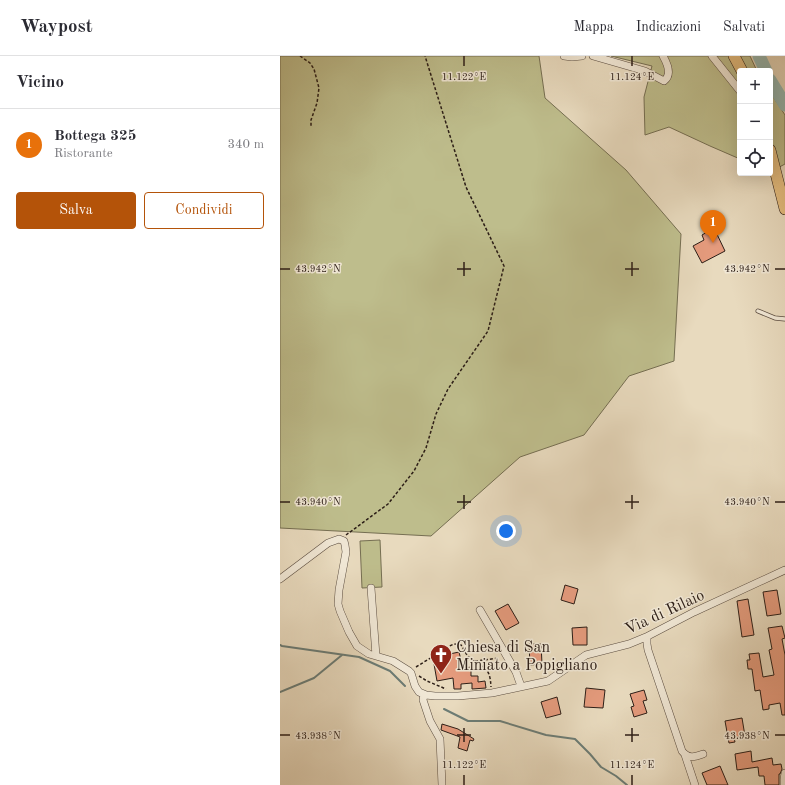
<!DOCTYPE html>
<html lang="it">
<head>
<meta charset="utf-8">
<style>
	body { margin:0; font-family:"Old Standard TT",serif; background:#f2f2f3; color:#2b2b33 }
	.controls { position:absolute; right:12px; top:12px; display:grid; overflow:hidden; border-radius:4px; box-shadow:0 4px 16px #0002 }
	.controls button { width:36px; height:36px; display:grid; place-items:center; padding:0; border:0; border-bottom:1px solid #e1e1e2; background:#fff; color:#2b2b33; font:20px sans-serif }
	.you { position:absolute; left:226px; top:475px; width:14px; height:14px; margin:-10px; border:3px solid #fff; border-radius:50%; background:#1a73e8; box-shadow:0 0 0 6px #1a73e833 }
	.badge { display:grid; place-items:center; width:26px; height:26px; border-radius:50%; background:#b45309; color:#fff; font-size:13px; font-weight:700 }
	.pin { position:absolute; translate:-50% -33px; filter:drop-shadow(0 1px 2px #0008) }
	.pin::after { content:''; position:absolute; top:21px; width:14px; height:12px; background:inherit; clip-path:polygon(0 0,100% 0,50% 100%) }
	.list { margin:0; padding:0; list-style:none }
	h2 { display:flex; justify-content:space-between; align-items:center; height:52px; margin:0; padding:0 16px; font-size:17px }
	h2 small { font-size:13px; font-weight:400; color:#7c7c81 }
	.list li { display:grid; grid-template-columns:26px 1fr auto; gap:12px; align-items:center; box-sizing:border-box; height:72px; padding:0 16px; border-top:1px solid #e1e1e2 }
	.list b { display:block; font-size:15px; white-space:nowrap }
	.list p { margin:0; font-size:13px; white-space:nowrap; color:#7c7c81 }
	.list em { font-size:13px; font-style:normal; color:#7c7c81 }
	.actions { display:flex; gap:8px; padding:12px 16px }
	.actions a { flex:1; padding:9px 0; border:1px solid #b45309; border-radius:4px; text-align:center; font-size:14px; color:#b45309 }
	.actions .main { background:#b45309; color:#fff }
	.icon { flex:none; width:22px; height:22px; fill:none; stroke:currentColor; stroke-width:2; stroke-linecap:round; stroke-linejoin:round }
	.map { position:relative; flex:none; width:505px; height:729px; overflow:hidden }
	header { display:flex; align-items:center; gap:24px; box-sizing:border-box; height:56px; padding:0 20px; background:#fff; border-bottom:1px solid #e1e1e2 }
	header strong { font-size:19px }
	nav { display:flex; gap:22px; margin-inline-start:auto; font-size:14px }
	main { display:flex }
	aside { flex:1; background:#fff }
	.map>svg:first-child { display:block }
</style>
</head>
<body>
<header>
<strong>Waypost</strong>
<nav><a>Mappa</a><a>Indicazioni</a><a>Salvati</a></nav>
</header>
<main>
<aside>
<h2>Vicino<small></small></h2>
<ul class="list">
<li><span class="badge" style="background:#e8710a">1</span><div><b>Bottega 325</b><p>Ristorante</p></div><em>340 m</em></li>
</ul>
<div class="actions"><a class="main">Salva</a><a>Condividi</a></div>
</aside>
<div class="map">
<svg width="505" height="729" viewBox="0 0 505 729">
	<rect width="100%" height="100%" fill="#e8dabe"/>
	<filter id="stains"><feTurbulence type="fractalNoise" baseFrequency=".005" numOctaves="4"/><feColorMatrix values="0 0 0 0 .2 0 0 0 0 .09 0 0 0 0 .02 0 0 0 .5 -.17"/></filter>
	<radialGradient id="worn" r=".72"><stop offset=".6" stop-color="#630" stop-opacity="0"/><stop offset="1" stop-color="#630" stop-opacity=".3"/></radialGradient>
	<path fill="#bebd8c" stroke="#756e52" d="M 0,0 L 259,0 L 265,42 L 346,114 L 401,178 L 394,305 L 349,320 L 304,379 L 240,401 L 151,480 L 0,472 Z
		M 331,0 L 470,0 L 477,15 L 460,15 L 460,103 L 430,90 L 389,71 L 365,79 L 364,41 L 372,10 Z
		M 490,36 L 505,59 L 505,108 L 490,116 Z
		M 100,484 L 102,531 L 82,532 L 80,485 Z"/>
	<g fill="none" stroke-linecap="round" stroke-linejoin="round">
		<path stroke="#6c7c75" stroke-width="2" d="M 0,589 L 2,590 L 79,601 L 110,615 L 125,630
			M 0,636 L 34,622 L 62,599
			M 164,653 L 188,665 L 220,665 L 266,679 L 295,683 L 310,698 L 321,711 L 336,720 L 347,729"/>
		<path stroke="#97bab4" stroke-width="13" d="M 479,0 L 486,15
			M 490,24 L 505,49"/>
	</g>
	<path fill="#e59b7d" stroke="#2c1e17" d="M 434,172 L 445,195 L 422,207 L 413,190 L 424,184 L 422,179 Z
		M 285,529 L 298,533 L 294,548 L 281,544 Z
		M 497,534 L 501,558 L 487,560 L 483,536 Z
		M 468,543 L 474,579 L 462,581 L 457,545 Z
		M 228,548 L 239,567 L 226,574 L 215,555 Z
		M 502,570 L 505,582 L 502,583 L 505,599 L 505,659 L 502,659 L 500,647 L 489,649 L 489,653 L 483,654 L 480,634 L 475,635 L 472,613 L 468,613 L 467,604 L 470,604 L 469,598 L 479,597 L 483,621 L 494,619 L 489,594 L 492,593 L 488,572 Z
		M 307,571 L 307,589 L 293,589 L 292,572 Z
		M 249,588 L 261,588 L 262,608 L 250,609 Z
		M 179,596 L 183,612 L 191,611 L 191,620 L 198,620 L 198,626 L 205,625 L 206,632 L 192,633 L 192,627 L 181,628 L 181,633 L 174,633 L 173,622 L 157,625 L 154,608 L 166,604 L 165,599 Z
		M 306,632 L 325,634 L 323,652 L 304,651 Z
		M 364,634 L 367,644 L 363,645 L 367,657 L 354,661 L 351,651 L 354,650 L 350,638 Z
		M 277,641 L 281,658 L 266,662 L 261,646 Z
		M 462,662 L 465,680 L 454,682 L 455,686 L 449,687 L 445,665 Z
		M 162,668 L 178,673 L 194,683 L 193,685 L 190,684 L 187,695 L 178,692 L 180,681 L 161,674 Z
		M 471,695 L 472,706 L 492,702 L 493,709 L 501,708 L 502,713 L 500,718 L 499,718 L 499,729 L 485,729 L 484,720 L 479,720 L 478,711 L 457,714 L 455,698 Z
		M 440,710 L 448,729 L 427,729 L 422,717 Z"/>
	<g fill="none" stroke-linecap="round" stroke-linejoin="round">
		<g stroke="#5b4d41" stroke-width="5">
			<path id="lane" d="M 478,255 L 495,262 L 505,263"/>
		</g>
		<g stroke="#5b4d41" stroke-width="8">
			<path id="street" d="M 284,0 L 292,1 L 302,0
				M 313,0 L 365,15 L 384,25 C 392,19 387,7 383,0
				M 432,0 L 460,35
				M 0,523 L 48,487 L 59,483 L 64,485 L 65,489 L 66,496 L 59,534 L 58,548 L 60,555 L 69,576 L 77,590 L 89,598 L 113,605 L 129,615 L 131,617 L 135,630 L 139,636 L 146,639 L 155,640 L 178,640 L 212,637 L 268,625 L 306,599 L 349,588 L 366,581 L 414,556 L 505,514
				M 91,532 L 96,600
				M 200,554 L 236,616 L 241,630
				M 367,581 L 367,588 L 368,594 L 402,695 C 408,703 415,701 423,698
				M 144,638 L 143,644 L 150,665 L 160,683 L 162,729
				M 405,699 L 415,729
				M 504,729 L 504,723 L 505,717"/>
		</g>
		<g stroke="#2c1e17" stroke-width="12">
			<path id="primary" d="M 454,0 L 462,15
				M 490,94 L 505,153"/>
		</g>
		<path stroke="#2c1e17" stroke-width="1.5" stroke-dasharray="3 2" stroke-linecap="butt" d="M 20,0 L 30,7 L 34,13 L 39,32 L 37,47 L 31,64 L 31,71
			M 66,479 L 108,448 L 134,415 L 146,392 L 156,358 L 168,333 L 208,275 L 224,210 L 186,131 L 145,0
			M 195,605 L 219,602
			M 136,611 L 157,598 L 163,593 L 174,588 L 181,589 C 184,593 186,599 190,602 C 204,613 210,610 211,631
			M 139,620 L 147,625 L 166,633"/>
		<use href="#lane" stroke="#f0e7d5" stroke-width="3.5"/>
		<use href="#street" stroke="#f0e7d5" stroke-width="7"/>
		<use href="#primary" stroke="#e4bd7f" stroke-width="11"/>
	</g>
	<path fill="none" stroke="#2c1e17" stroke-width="1.5" d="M 184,0 L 184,10M 352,0 L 352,10M 184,206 L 184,220M 352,206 L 352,220M 0,213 L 10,213M 177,213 L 191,213M 345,213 L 359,213M 495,213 L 505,213M 184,439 L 184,453M 352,439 L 352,453M 0,446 L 10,446M 177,446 L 191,446M 345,446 L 359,446M 495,446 L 505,446M 184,672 L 184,686M 352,672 L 352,686M 0,679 L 10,679M 177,679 L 191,679M 345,679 L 359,679M 495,679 L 505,679M 184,719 L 184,729M 352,719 L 352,729"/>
	<defs>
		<g id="church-pin" transform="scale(1.15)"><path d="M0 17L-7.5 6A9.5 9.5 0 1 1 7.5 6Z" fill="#8f2418" stroke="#f0e7d5"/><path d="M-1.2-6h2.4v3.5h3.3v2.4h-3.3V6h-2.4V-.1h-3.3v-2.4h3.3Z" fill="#fff"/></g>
	</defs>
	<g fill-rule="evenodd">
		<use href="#church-pin" x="161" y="599"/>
	</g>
	<g text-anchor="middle" stroke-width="3" stroke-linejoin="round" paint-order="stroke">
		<g font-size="16" fill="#2c1e17" stroke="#f0e7d5">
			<text transform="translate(384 555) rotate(-25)" y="6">Via di Rilaio</text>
		</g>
		<g font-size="16" fill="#2c1e17" stroke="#f0e7d5" text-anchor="start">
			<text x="176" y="596">Chiesa di San<tspan x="176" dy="18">Miniato a Popigliano</tspan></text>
		</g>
	</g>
	<g font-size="10" text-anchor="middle" fill="#2c1e17" stroke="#f0e7d5" stroke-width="3" stroke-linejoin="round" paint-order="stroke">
		<text x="184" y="24">11.122°E</text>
		<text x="352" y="24">11.124°E</text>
		<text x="38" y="216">43.942°N</text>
		<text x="467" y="216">43.942°N</text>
		<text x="38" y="449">43.940°N</text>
		<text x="467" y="449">43.940°N</text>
		<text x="38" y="683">43.938°N</text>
		<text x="467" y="683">43.938°N</text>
		<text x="184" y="712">11.122°E</text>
		<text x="352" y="712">11.124°E</text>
	</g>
	<rect width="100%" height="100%" filter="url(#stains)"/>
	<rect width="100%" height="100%" fill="url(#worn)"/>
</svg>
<div class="controls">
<button>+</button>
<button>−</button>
<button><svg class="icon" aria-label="locate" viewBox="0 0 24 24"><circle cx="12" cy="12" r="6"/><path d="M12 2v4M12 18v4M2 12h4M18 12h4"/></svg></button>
</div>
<div class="you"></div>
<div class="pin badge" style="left:433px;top:187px;background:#e8710a">1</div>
</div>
</main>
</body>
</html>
